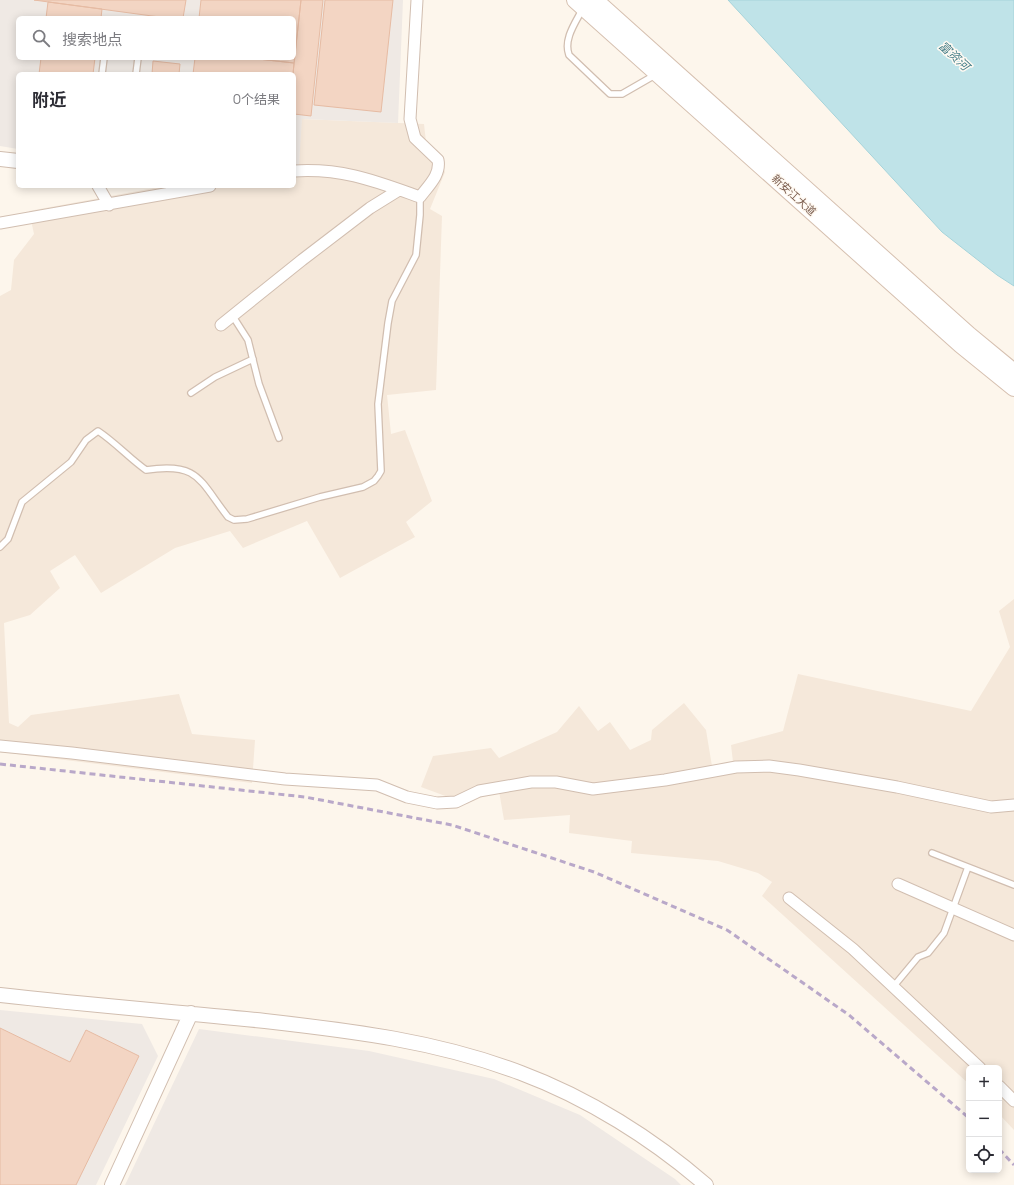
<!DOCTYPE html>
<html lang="zh">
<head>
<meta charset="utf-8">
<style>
	body { margin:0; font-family:"Space Grotesk","Noto Sans SC",sans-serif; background:#f7f7f7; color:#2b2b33 }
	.controls { position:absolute; right:12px; bottom:12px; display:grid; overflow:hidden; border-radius:6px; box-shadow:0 2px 10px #0003 }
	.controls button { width:36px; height:36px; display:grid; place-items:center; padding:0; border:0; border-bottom:1px solid #e1e1e2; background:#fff; color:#2b2b33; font:20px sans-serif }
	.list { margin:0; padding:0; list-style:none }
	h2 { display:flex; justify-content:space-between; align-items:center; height:52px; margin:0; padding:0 16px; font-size:17px }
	h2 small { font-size:13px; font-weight:400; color:#7c7c81 }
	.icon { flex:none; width:22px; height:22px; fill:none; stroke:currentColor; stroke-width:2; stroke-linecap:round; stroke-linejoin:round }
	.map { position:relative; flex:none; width:1014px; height:1185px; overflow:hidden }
	.search { position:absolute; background:#fff; box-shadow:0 2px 10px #0003; left:16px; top:16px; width:280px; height:44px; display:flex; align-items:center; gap:10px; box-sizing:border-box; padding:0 14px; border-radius:6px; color:#7c7c81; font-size:15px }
	.panel { position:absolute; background:#fff; box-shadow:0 2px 10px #0003; left:16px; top:72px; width:280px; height:116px; border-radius:6px }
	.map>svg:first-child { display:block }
</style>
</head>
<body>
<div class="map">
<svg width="1014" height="1185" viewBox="0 0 1014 1185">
	<rect width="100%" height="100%" fill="#fdf6ec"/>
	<path fill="#f5e8da" d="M 301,119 L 424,124 L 426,142 L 440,156 L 445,172 L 430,209 L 442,216 L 436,390 L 387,395 L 391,434 L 405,430 L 432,501 L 406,522 L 415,537 L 340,578 L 307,521 L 243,548 L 230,531 L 175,548 L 101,593 L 75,555 L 50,571 L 60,588 L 30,615 L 4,623 L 9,723 L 18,727 L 31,715 L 179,694 L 192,734 L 255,740 L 252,783 L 0,752 L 0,296 L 11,290 L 14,260 L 34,234 L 29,211 L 165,186 L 294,186 L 294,166 L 299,165 Z
		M 1014,599 L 1014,1130 L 999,1114 L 999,1068 L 969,1068 L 969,1084 L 762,896 L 772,882 L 758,873 L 718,861 L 631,853 L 632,841 L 569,833 L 570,815 L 504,820 L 499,791 L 484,796 L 467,804 L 421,787 L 433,756 L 491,748 L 499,758 L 557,732 L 579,706 L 598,731 L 610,722 L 630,750 L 651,740 L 652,730 L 684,703 L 706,730 L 712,766 L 733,762 L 731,745 L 783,731 L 798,674 L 971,711 L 1010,647 L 999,611 Z"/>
	<path fill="#efe9e4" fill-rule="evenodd" d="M 0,0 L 403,0 L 398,123 L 302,119 L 299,165 L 294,166 L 294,74 L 18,74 L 18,149 L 0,146 ZM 18,18 L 294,18 L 294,58 L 18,58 Z
		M 0,1010 L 142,1024 L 158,1056 L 96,1185 L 0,1185 Z
		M 199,1029 L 369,1051 L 494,1079 L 580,1115 L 675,1179 L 681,1185 L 125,1185 Z"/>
	<path fill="#bfe3e8" stroke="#a5d3da" d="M 728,0 L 1014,0 L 1014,286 L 997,275 L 942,232 Z"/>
	<path fill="#f3d5c3" stroke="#e6bba3" d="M 34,0 L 186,0 L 183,18 L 167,18 Z
		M 201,0 L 301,0 L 294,63 L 249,58 L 294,58 L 294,18 L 199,18 Z
		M 301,0 L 323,0 L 311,116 L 294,114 L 293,74 Z
		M 325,0 L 393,0 L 381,112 L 314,105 Z
		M 48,2 L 102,9 L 101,18 L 46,18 Z
		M 41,58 L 95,58 L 93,74 L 39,74 Z
		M 195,58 L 249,58 L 294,63 L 293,74 L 193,74 Z
		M 153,61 L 180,64 L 179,74 L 152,74 Z
		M 0,1028 L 70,1062 L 86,1030 L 139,1056 L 76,1185 L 0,1185 Z"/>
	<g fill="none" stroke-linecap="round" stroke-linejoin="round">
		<g stroke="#d1beb0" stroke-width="8">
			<path id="service" d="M 583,8 C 576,22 563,39 569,55 L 610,94 L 622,94 L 655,75
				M 102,74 L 104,58
				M 136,74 L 138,58
				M 232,315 L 248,340 L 259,384 L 279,438
				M 191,393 L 215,377 L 253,359
				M 0,547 L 8,539 L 22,502 L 71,462 L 86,440 L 98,431 C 116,443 129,458 146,470 C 199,462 199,480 228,517 L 234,520 L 247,519 L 320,497 L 363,487 L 374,481 L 378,476 L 381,471 L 378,404 L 388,323 L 392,301 L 416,255 L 420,215 L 420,197
				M 932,853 L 1014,885
				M 893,987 L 918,957 L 928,953 L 944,933 L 968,867"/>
		</g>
		<g stroke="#d1beb0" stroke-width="13">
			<path id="minor" d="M 294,171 C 343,168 375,181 420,197 C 428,186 441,175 438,160 L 415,138 L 410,119 L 417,0
				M 98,186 L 109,205
				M 0,223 L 210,186
				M 221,325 L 302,260 L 370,208 L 399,190
				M 0,746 L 72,753 L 285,779 L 377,785 L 407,797 L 437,803 L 456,802 L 479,791 L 531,782 L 556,782 L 593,789 L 665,780 L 736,767 L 769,766 L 799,770 L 897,787 L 991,807 L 1014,805
				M 898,884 L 1014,935
				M 789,898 L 853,949 L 980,1068
				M 999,1086 L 1014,1101"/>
		</g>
		<g stroke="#d1beb0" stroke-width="16">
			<path id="tertiary" d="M 0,159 L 18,161
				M 0,995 C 88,1005 177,1012 265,1021 C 353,1031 437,1041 521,1073 C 588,1098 653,1139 706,1185
				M 112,1185 L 191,1013"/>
		</g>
		<g stroke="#d6c0b0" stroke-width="18">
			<path id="secondary" d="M 575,0 L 961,345 L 1014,388
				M 595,0 L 969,335 L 1014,372"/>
		</g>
		<use href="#service" stroke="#fff" stroke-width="5.5"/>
		<use href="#minor" stroke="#fff" stroke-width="11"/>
		<use href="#tertiary" stroke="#fff" stroke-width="14"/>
		<use href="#secondary" stroke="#fff" stroke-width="16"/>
		<path stroke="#b9a8c9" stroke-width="3" stroke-dasharray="6 4" stroke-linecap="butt" d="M 0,764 L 305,797 L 452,825 L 594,872 L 727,930 L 849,1015 L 969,1118
			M 999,1149 L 1014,1165"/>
	</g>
	<g text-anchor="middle" stroke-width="3" stroke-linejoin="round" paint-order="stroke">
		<g font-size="11" fill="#7a5c4d" stroke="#fffaf3">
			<text transform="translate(794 195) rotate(42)" y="4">新安江大道</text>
		</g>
		<g font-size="12" font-style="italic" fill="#437c86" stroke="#fffaf3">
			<text transform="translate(954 56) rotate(43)" y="4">富资河</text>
		</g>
	</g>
</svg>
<div class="controls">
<button>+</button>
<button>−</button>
<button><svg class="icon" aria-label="locate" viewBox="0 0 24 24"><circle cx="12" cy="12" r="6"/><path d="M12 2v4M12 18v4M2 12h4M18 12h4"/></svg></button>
</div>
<div class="search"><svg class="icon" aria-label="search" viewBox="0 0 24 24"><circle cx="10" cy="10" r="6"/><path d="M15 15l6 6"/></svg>搜索地点</div>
<section class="panel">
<h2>附近<small>0个结果</small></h2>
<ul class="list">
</ul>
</section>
</div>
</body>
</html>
